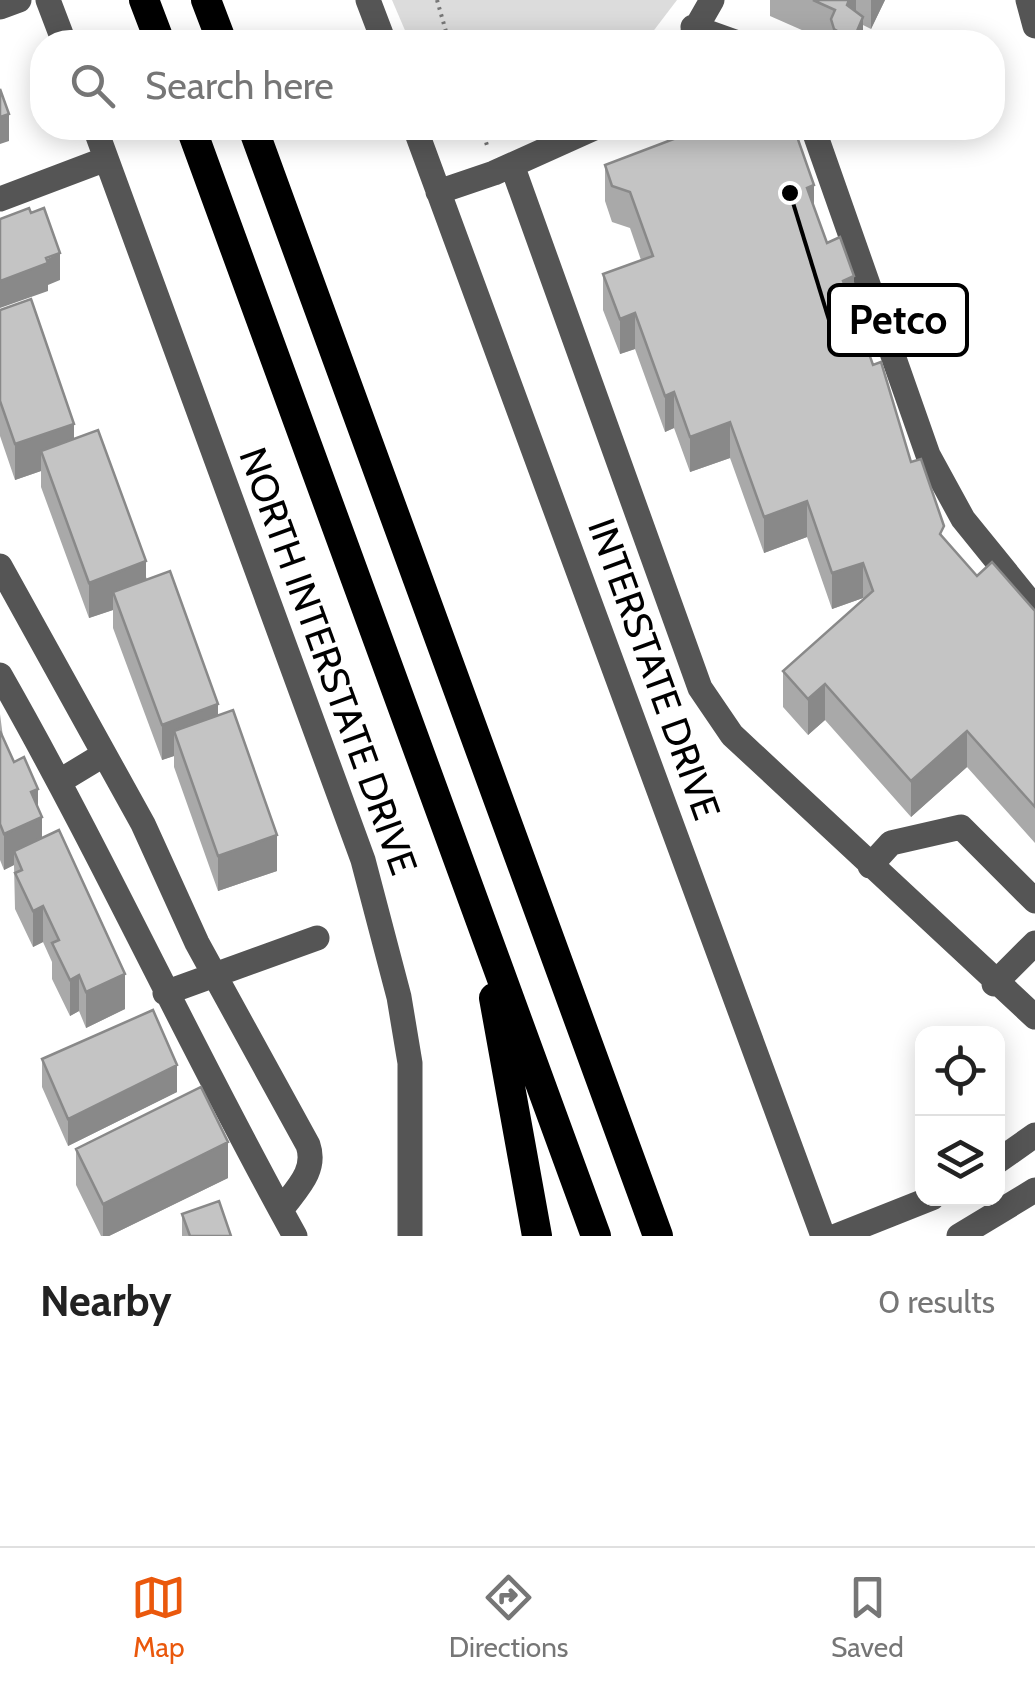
<!DOCTYPE html>
<html lang="en">
<head>
<meta charset="utf-8">
<style>
	body { margin:0; font-family:Cabin,sans-serif; background:#f2f2f2; color:#222 }
	.controls { position:absolute; right:30px; bottom:30px; display:grid; overflow:hidden; border-radius:20px; box-shadow:0 5px 25px #0003 }
	.controls button { width:90px; height:90px; display:grid; place-items:center; padding:0; border:0; border-bottom:2px solid #e0e0e0; background:#fff; color:#222; font:50px sans-serif }
	.list { margin:0; padding:0; list-style:none }
	h2 { display:flex; justify-content:space-between; align-items:center; height:130px; margin:0; padding:0 40px; font-size:42px }
	h2 small { font-size:32px; font-weight:400; color:#767676 }
	.icon { flex:none; width:55px; height:55px; fill:none; stroke:currentColor; stroke-width:2; stroke-linecap:round; stroke-linejoin:round }
	.map { position:relative; flex:none; width:1035px; height:1236px; overflow:hidden }
	.search { position:absolute; background:#fff; box-shadow:0 5px 25px #0003; left:30px; right:30px; top:30px; height:110px; display:flex; align-items:center; gap:25px; box-sizing:border-box; padding:0 35px; border-radius:40px; color:#767676; font-size:38px }
	.sheet { height:310px; background:#fff }
	nav { display:flex; justify-content:space-around; align-items:center; box-sizing:border-box; height:140px; border-top:2px solid #e0e0e0; background:#fff; font-size:28px; color:#767676 }
	nav a { display:grid; justify-items:center; gap:5px }
	nav .on { color:#ea580c }
	.map>svg:first-child { display:block }
</style>
</head>
<body>
<div class="map">
<svg width="1035" height="1236" viewBox="0 0 1035 1236">
	<rect width="100%" height="100%" fill="#fff"/>
	<path fill="#dcdcdc" d="M 392,0 L 677,0 L 645,42 L 410,42 Z"/>
	<g fill="none" stroke-linecap="round" stroke-linejoin="round">
		<path stroke="#777" stroke-width="4" stroke-dasharray="2.5 5" stroke-linecap="butt" d="M 437,0 L 449,42
			M 482,128 L 488,149"/>
		<path stroke="#555" stroke-width="25" d="M 48,0 L 64,42
			M 368,0 L 384,42
			M 1028,0 L 1035,26
			M 0,7 L 19,0
			M 693,27 L 735,42
			M 688,42 L 712,0
			M 95,128 L 363,860 L 399,997 L 410,1063 L 410,1236
			M 415,128 L 823,1236
			M 813,128 L 928,455 L 963,519 L 1035,608
			M 512,165 L 700,688 L 732,735 L 1035,1017
			M 438,192 L 494,173 L 594,128
			M 0,199 L 106,159
			M 0,566 L 143,824 L 197,943 L 308,1145 C 317,1171 296,1189 281,1210
			M 0,675 C 105,859 192,1051 295,1236
			M 60,781 L 103,755
			M 870,866 L 891,843 L 961,827 L 1035,901
			M 994,984 L 1035,943
			M 165,993 L 317,938
			M 998,1161 L 1035,1135
			M 836,1236 L 932,1198
			M 959,1236 L 1035,1190"/>
		<path stroke="#000" stroke-width="30" d="M 144,0 L 160,42
			M 206,0 L 222,42
			M 191,128 L 596,1236
			M 253,128 L 658,1236
			M 494,998 L 537,1236"/>
	</g>
	<path fill="#a9a9a9" d="M 770,0 L 885,0 L 871,29 L 863,25 L 863,42 L 829,42 L 770,16 Z
		M 666,128 L 794,128 L 814,208 L 827,243 L 911,462 L 944,540 L 977,576 L 1035,611 L 1035,843 L 967,767 L 911,817 L 825,720 L 808,735 L 783,707 L 783,671 L 864,600 L 863,598 L 832,609 L 807,537 L 764,553 L 730,458 L 690,472 L 674,428 L 665,432 L 635,349 L 620,354 L 603,310 L 603,274 L 641,260 L 630,228 L 612,222 L 605,201 L 605,165 L 667,141 Z
		M 0,310 L 74,438 L 218,716 L 277,871 L 218,891 L 174,767 L 174,756 L 162,760 L 113,628 L 113,610 L 89,618 L 41,487 L 41,471 L 15,480 L 0,436 Z
		M 0,714 L 3,737 L 14,762 L 38,808 L 42,838 L 125,1009 L 86,1028 L 79,1011 L 70,1016 L 52,979 L 52,962 L 43,942 L 33,947 L 15,909 L 14,865 L 4,870 L 0,860 Z
		M 42,1059 L 177,1092 L 68,1146 L 42,1087 Z
		M 76,1149 L 228,1178 L 109,1236 L 101,1236 L 76,1185 Z
		M 182,1214 L 231,1236 L 182,1236 Z"/>
	<path fill="#898989" d="M 849,0 L 856,0 L 856,22 L 863,17 L 863,42 L 844,42 L 847,5 Z
		M 871,0 L 885,0 L 871,29 Z
		M 9,114 L 9,141 L 0,144 L 0,117 Z
		M 814,185 L 814,221 L 807,188 Z
		M 60,253 L 60,280 L 48,285 L 48,291 L 0,308 L 0,281 Z
		M 854,276 L 854,312 L 843,281 Z
		M 635,313 L 635,349 L 620,354 L 620,319 Z
		M 674,392 L 674,428 L 665,432 L 665,396 Z
		M 730,422 L 730,458 L 690,472 L 690,437 Z
		M 74,424 L 74,459 L 41,451 L 41,471 L 15,480 L 15,444 Z
		M 807,501 L 807,537 L 764,553 L 764,517 Z
		M 146,561 L 146,597 L 113,592 L 113,610 L 89,618 L 89,583 Z
		M 863,563 L 863,598 L 832,609 L 832,573 Z
		M 825,684 L 825,720 L 808,735 L 808,699 Z
		M 218,704 L 218,740 L 174,731 L 174,756 L 162,760 L 162,725 Z
		M 967,731 L 967,767 L 911,817 L 911,781 Z
		M 38,789 L 38,819 L 42,817 L 42,853 L 14,851 L 14,865 L 4,870 L 4,834 L 31,792 Z
		M 277,835 L 277,871 L 218,891 L 218,856 Z
		M 43,906 L 43,942 L 33,947 L 33,911 Z
		M 125,974 L 125,1009 L 86,1028 L 86,992 Z
		M 79,975 L 79,1011 L 70,1016 L 70,980 Z
		M 177,1065 L 177,1092 L 68,1146 L 68,1119 Z
		M 228,1142 L 228,1178 L 109,1236 L 103,1236 L 103,1204 Z"/>
	<path fill="#c4c4c4" stroke="#898989" stroke-width="2.5" d="M 813,0 L 849,0 L 847,5 L 863,17 L 857,31 L 844,35 L 834,29 L 831,19 L 835,10 Z
		M 0,89 L 9,114 L 0,117 Z
		M 675,128 L 794,128 L 814,185 L 807,188 L 827,243 L 840,237 L 854,276 L 843,281 L 873,365 L 881,362 L 911,462 L 921,459 L 944,526 L 940,534 L 977,576 L 992,562 L 1035,611 L 1035,807 L 967,731 L 911,781 L 825,684 L 808,699 L 783,671 L 873,591 L 863,563 L 832,573 L 807,501 L 764,517 L 730,422 L 690,437 L 674,392 L 665,396 L 635,313 L 620,319 L 603,274 L 653,256 L 630,192 L 612,186 L 605,165 L 679,137 Z
		M 29,208 L 31,213 L 44,208 L 60,253 L 46,258 L 48,263 L 0,281 L 0,219 Z
		M 31,299 L 74,424 L 15,444 L 0,401 L 0,310 Z
		M 98,430 L 146,561 L 89,583 L 41,451 Z
		M 170,571 L 218,704 L 162,725 L 113,592 Z
		M 233,710 L 277,835 L 218,856 L 174,731 Z
		M 0,731 L 14,762 L 24,757 L 38,789 L 31,792 L 42,817 L 4,834 L 0,824 Z
		M 59,830 L 125,974 L 86,992 L 79,975 L 70,980 L 52,943 L 59,940 L 43,906 L 33,911 L 15,873 L 22,870 L 14,851 Z
		M 153,1010 L 177,1065 L 68,1119 L 42,1059 Z
		M 201,1087 L 228,1142 L 103,1204 L 76,1149 Z
		M 219,1201 L 231,1236 L 190,1236 L 182,1214 Z"/>
	<g text-anchor="middle" stroke-width="8" stroke-linejoin="round" paint-order="stroke">
		<g font-size="38" fill="#000" stroke="#fff">
			<text transform="translate(328 661) rotate(70)" y="13">NORTH INTERSTATE DRIVE</text>
			<text transform="translate(654 669) rotate(70)" y="13">INTERSTATE DRIVE</text>
		</g>
	</g>
	<path fill="none" stroke="#000" stroke-width="4" d="M790 193L829 320"/>
	<circle fill="#000" stroke="#fff" stroke-width="4" cx="790" cy="193" r="10"/>
	<rect fill="#fff" stroke="#000" stroke-width="4" x="829" y="285" width="138" height="70" rx="10"/>
	<g font-size="40" text-anchor="middle" font-weight="bold" fill="#000">
		<text x="898" y="334">Petco</text>
	</g>
</svg>
<div class="controls">
<button><svg class="icon" aria-label="locate" viewBox="0 0 24 24"><circle cx="12" cy="12" r="6"/><path d="M12 2v4M12 18v4M2 12h4M18 12h4"/></svg></button>
<button><svg class="icon" aria-label="layers" viewBox="0 0 24 24"><path d="M12 4l9 5-9 5-9-5zM3 14l9 5 9-5"/></svg></button>
</div>
<div class="search"><svg class="icon" aria-label="search" viewBox="0 0 24 24"><circle cx="10" cy="10" r="6"/><path d="M15 15l6 6"/></svg>Search here</div>
</div>
<section class="sheet">
<h2>Nearby<small>0 results</small></h2>
<ul class="list">
</ul>
</section>
<nav>
<a class="on"><svg class="icon" aria-label="map" viewBox="0 0 24 24"><path d="M3 6l6-2 6 2 6-2v14l-6 2-6-2-6 2zM9 4v14M15 6v14"/></svg>Map</a>
<a><svg class="icon" aria-label="directions" viewBox="0 0 24 24"><path d="M12 3l9 9-9 9-9-9zM9 14v-3h6M13 9l2 2-2 2"/></svg>Directions</a>
<a><svg class="icon" aria-label="saved" viewBox="0 0 24 24"><path d="M7 4h10v16l-5-4-5 4z"/></svg>Saved</a>
</nav>
</body>
</html>
